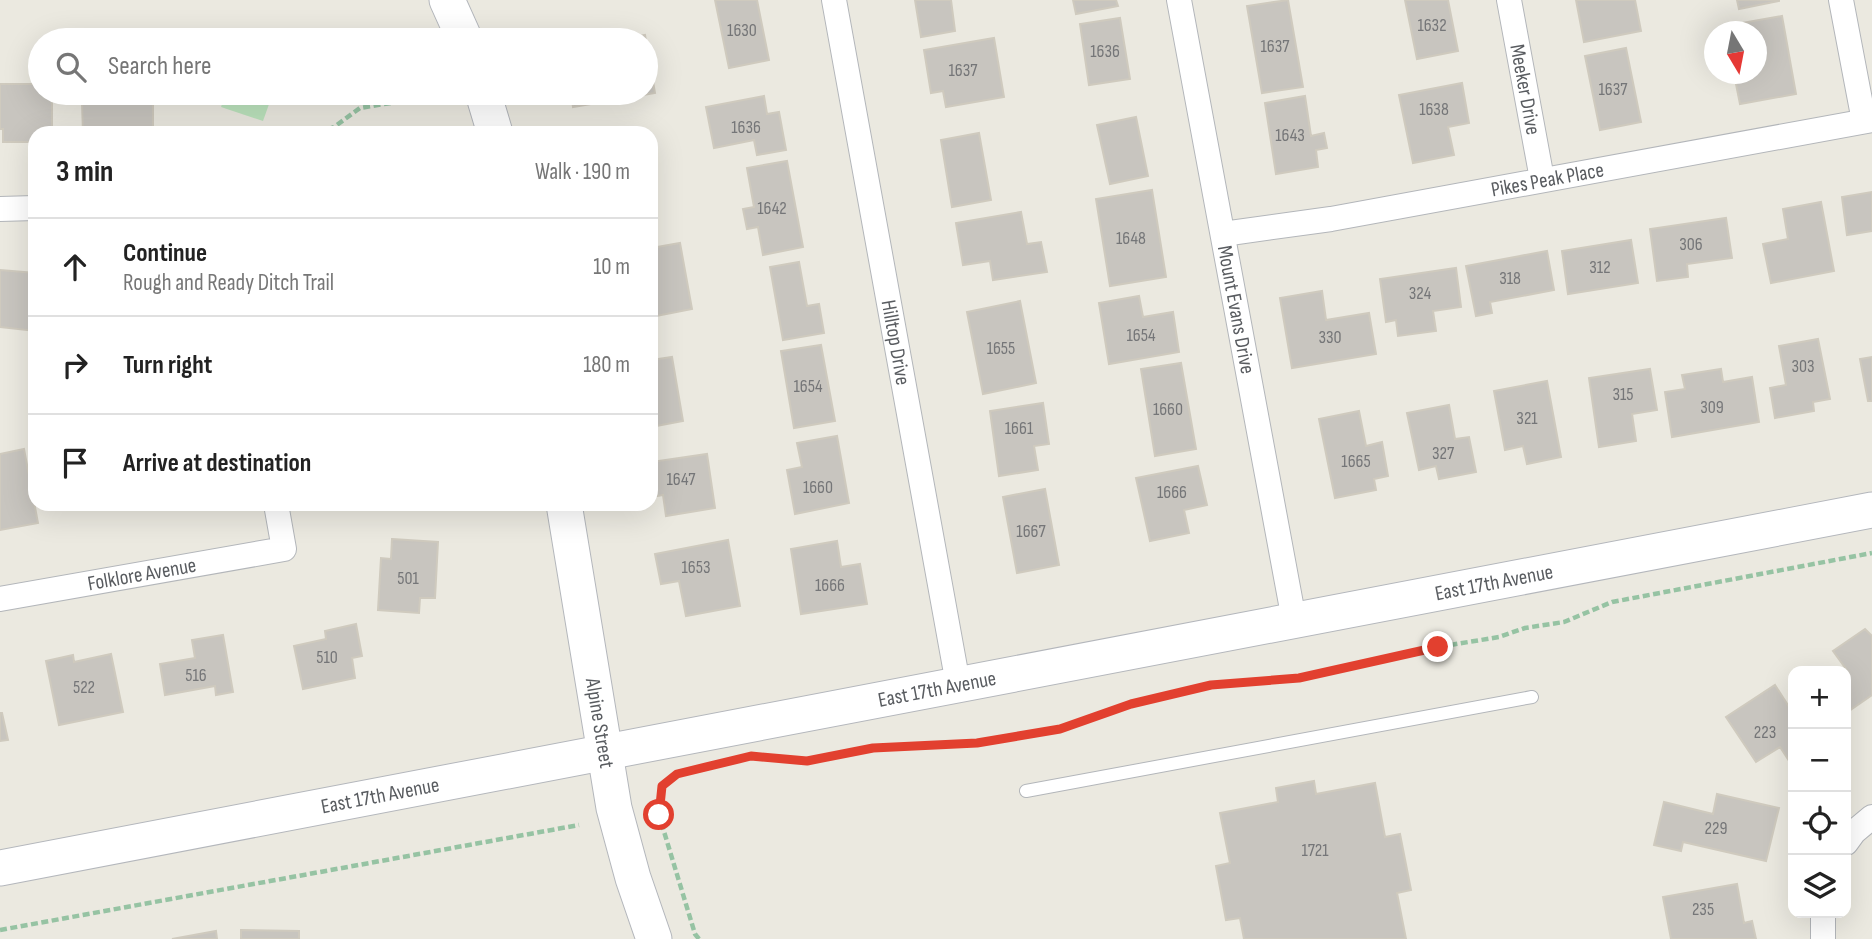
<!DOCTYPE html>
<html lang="en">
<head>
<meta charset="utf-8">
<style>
	body { margin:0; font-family:"Sofia Sans Condensed",sans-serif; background:#f2f2f2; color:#222 }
	.controls { position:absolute; right:21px; bottom:21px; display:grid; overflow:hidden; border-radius:14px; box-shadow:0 7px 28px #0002 }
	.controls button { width:63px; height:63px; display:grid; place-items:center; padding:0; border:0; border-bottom:2px solid #e0e0e0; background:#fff; color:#222; font:35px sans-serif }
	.compass { position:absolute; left:1704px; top:21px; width:63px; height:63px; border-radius:50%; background:#fff; box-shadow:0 7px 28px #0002; rotate:170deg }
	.stop { position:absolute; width:21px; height:21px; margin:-16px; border:5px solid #e2402f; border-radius:50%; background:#fff }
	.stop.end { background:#e2402f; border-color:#fff; box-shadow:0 2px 7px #0008 }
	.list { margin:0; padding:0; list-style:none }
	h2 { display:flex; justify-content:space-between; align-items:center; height:91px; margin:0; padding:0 28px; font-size:30px }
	h2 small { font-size:23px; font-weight:400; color:#767676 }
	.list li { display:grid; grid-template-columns:46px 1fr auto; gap:21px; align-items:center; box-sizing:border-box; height:98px; padding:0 28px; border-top:2px solid #e0e0e0 }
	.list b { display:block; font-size:26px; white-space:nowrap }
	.list p { margin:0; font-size:23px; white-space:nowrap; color:#767676 }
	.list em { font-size:23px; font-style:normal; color:#767676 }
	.icon { flex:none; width:38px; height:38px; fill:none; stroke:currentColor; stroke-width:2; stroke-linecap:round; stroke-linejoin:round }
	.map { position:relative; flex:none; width:1872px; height:939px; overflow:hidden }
	.search { position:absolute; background:#fff; box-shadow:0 7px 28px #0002; left:28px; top:28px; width:630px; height:77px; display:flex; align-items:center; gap:18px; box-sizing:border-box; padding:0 24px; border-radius:38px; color:#767676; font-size:26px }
	.panel { position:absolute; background:#fff; box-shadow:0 7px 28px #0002; left:28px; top:126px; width:630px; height:385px; border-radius:21px }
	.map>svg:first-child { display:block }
</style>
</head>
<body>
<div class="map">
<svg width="1872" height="939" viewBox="0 0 1872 939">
	<rect width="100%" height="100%" fill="#ebe9e0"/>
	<path fill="#bce3bd" d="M 226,93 L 273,93 L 263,121 L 221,107 Z"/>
	<path fill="#c8c5bf" stroke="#cfcabe" stroke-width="2" d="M 715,0 L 757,0 L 769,60 L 729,68 Z
		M 915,0 L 951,0 L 955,31 L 921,37 Z
		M 1073,0 L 1116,0 L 1118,6 L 1076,14 Z
		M 1288,0 L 1303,87 L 1262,93 L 1247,6 Z
		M 1405,0 L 1448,0 L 1458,51 L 1417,59 Z
		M 1576,0 L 1635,0 L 1641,31 L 1584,42 Z
		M 1737,0 L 1779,0 L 1779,1 L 1739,9 Z
		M 1782,16 L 1796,94 L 1740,104 L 1734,74 L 1756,74 L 1756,32 L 1726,32 L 1725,26 Z
		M 1120,18 L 1130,79 L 1089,85 L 1080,24 Z
		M 645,35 L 655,93 L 573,107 L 571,93 L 646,93 L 646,40 L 615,40 Z
		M 994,38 L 1004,97 L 946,107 L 943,91 L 931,93 L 924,50 Z
		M 1626,48 L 1641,122 L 1600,130 L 1585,56 Z
		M 1462,83 L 1469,123 L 1448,127 L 1454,155 L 1413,163 L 1399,95 Z
		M 0,84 L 40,84 L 40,93 L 52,93 L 52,133 L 35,133 L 35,142 L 3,142 L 3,129 L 0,129 Z
		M 94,93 L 153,93 L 153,133 L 83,133 L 82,103 L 95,103 Z
		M 764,96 L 767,114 L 779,112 L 786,150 L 757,155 L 754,140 L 714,148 L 706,107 Z
		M 1305,96 L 1311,136 L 1324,133 L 1327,148 L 1316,150 L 1318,167 L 1276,174 L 1265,103 Z
		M 1136,117 L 1148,176 L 1110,184 L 1097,125 Z
		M 979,133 L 991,200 L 952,207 L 941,140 Z
		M 787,161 L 803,247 L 763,255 L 758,227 L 747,229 L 743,209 L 754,207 L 747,168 Z
		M 1152,190 L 1166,277 L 1110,286 L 1096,199 Z
		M 1872,192 L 1872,231 L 1847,235 L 1842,197 Z
		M 1821,202 L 1834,271 L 1771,283 L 1763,244 L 1788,239 L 1783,209 Z
		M 1021,212 L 1027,244 L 1041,242 L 1047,272 L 993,280 L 990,261 L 963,265 L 956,223 Z
		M 1726,218 L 1732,258 L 1687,264 L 1688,277 L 1657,281 L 1650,229 Z
		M 1631,240 L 1638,283 L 1568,294 L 1562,251 Z
		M 680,243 L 692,309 L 651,317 L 651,248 Z
		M 1547,251 L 1554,290 L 1490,302 L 1492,313 L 1476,316 L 1466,266 Z
		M 799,262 L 807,306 L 819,304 L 824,333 L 783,340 L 770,267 Z
		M 1456,268 L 1461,307 L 1433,311 L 1436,331 L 1398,336 L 1396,320 L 1386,322 L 1380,279 Z
		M 0,270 L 35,273 L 35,331 L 0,327 Z
		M 1322,291 L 1326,320 L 1369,313 L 1376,354 L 1292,368 L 1280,298 Z
		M 1139,296 L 1143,317 L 1173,312 L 1179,352 L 1109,364 L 1099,303 Z
		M 1020,301 L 1036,383 L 983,394 L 967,312 Z
		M 1818,339 L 1830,399 L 1813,402 L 1814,411 L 1775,418 L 1770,388 L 1786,385 L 1779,346 Z
		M 821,345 L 835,421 L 794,428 L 781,351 Z
		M 672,357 L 683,421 L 651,427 L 651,360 Z
		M 1872,357 L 1872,401 L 1868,401 L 1860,359 Z
		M 1181,363 L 1196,449 L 1155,456 L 1141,369 Z
		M 1650,369 L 1657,410 L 1632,414 L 1636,441 L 1599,447 L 1589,378 Z
		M 1721,369 L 1723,382 L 1752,377 L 1759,422 L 1672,437 L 1665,392 L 1685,389 L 1682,375 Z
		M 1547,381 L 1561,457 L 1527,464 L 1523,446 L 1505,450 L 1494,391 Z
		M 1043,403 L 1049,444 L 1034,446 L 1038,470 L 999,476 L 990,411 Z
		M 1449,405 L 1455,439 L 1469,437 L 1476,472 L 1439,479 L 1436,466 L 1419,470 L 1407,413 Z
		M 1359,411 L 1366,446 L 1382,442 L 1388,476 L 1374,479 L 1376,490 L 1335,498 L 1319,419 Z
		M 837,436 L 849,503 L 795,514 L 787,470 L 802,467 L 797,443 Z
		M 24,449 L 38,523 L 0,530 L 0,454 Z
		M 707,454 L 715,508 L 666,516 L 663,495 L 651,497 L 651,462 Z
		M 1198,466 L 1207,505 L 1184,510 L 1189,533 L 1150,541 L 1136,478 Z
		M 1045,489 L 1059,565 L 1017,573 L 1003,497 Z
		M 392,539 L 438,542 L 435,598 L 420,598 L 419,613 L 378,610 L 381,558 L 391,559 Z
		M 728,540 L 740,606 L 686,616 L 679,581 L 661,584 L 655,554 Z
		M 837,541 L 841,567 L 860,564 L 867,604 L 801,614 L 791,549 Z
		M 356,624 L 362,656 L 352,658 L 355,678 L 303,689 L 294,646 L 326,639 L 325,631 Z
		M 1865,629 L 1872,636 L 1872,695 L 1846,713 L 1846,671 L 1843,671 L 1846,669 L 1833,651 Z
		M 223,635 L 233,692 L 216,695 L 215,686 L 165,695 L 160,664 L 195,658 L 192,640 Z
		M 111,654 L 123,712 L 59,725 L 46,661 L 73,655 L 74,662 Z
		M 1775,685 L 1793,713 L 1793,767 L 1780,747 L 1756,762 L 1726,717 Z
		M 0,713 L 2,713 L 8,740 L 0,741 Z
		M 1314,781 L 1316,794 L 1375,783 L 1385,837 L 1400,834 L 1411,890 L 1397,893 L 1406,939 L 1244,939 L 1240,918 L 1226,920 L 1216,866 L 1230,863 L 1220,813 L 1278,802 L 1276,788 Z
		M 1717,794 L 1779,808 L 1766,861 L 1683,842 L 1681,851 L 1654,845 L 1664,802 L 1713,814 Z
		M 1737,884 L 1744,923 L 1752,921 L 1756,939 L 1671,939 L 1663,897 Z
		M 241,930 L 299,931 L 299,939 L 241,939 Z
		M 216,931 L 217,939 L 172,939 Z"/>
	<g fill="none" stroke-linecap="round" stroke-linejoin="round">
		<g stroke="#b3b6ba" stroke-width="14">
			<path id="lane" d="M 1026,791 L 1532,697"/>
		</g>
		<g stroke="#b3b6ba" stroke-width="26">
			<g id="street">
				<path id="s1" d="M 834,0 L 958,684"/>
				<path id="s2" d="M 1179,0 L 1294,620"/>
				<path id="s3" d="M 1509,0 L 1542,179"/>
				<path d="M 1841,0 L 1864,121"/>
				<path d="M 0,209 L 35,208"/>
				<path id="s4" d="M 1223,234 L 1331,219 L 1872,120"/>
				<path id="s5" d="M 0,599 L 284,549 L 276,504"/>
				<path d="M 1846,843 L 1854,832 L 1872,817"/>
				<path d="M 1823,939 L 1823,913"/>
			</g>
		</g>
		<g stroke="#b4b7bc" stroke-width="37">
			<g id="secondary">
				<path d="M 447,0 L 465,40"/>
				<path d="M 483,93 L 495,133"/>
				<path id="s6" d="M 564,504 L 614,808 L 633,878 L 654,939"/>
				<path id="s7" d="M 0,868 L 1872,510"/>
			</g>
		</g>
		<path stroke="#96c3a3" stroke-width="4.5" stroke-dasharray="7 3.5" stroke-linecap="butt" d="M 318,133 L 334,127 L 360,108 L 451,93
			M 760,757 L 807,761 L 873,748 L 977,743 L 1060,729 L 1131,704 L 1211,685 L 1299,678 L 1438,647 L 1499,637 L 1525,628 L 1564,622 L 1612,602 L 1872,553
			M 683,772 L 677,774 L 662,786 L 659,815 L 695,934 L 699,939
			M 0,930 L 579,825"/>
		<use href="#lane" stroke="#fff" stroke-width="12"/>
		<use href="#street" stroke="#fff" stroke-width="24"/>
		<use href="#secondary" stroke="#fff" stroke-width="35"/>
	</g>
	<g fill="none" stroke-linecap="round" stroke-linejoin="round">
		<path stroke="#e2402f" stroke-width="9" d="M 659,815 L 662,786 L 677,774 L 751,756 L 807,761 L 873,748 L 977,743 L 1060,729 L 1131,704 L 1211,685 L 1299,678 L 1438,647"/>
	</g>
	<g text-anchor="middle" stroke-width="5" stroke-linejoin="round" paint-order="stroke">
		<g font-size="18" fill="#757678">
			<text x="1432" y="31">1632</text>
			<text x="742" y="36">1630</text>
			<text x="1275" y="52">1637</text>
			<text x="1105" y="57">1636</text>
			<text x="963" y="76">1637</text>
			<text x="1613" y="95">1637</text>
			<text x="1434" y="115">1638</text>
			<text x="746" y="133">1636</text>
			<text x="1290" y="141">1643</text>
			<text x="772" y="214">1642</text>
			<text x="1131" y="244">1648</text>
			<text x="1691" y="250">306</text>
			<text x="1600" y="273">312</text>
			<text x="1510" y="284">318</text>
			<text x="1420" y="299">324</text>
			<text x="1141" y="341">1654</text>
			<text x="1330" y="343">330</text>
			<text x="1001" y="354">1655</text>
			<text x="1803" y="372">303</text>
			<text x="808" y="392">1654</text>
			<text x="1623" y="400">315</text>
			<text x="1712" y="413">309</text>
			<text x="1168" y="415">1660</text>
			<text x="1527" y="424">321</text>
			<text x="1019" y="434">1661</text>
			<text x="1443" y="459">327</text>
			<text x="1356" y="467">1665</text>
			<text x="681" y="485">1647</text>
			<text x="818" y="493">1660</text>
			<text x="1172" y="498">1666</text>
			<text x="1031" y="537">1667</text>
			<text x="696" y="573">1653</text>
			<text x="408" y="584">501</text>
			<text x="830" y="591">1666</text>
			<text x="327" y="663">510</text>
			<text x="196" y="681">516</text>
			<text x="84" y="693">522</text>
			<text x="1765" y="738">223</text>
			<text x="1716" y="834">229</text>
			<text x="1315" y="856">1721</text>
			<text x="1703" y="915">235</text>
		</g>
		<g font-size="21" fill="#595c60" stroke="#fff">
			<text dy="7" stroke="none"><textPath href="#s3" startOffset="91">Meeker Drive</textPath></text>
			<text dy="7" stroke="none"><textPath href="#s4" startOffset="329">Pikes Peak Place</textPath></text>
			<text dy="7" stroke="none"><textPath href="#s2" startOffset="315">Mount Evans Drive</textPath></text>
			<text dy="7" stroke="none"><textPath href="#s1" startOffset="348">Hilltop Drive</textPath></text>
			<text dy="7" stroke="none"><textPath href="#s5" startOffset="144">Folklore Avenue</textPath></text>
			<text dy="7" stroke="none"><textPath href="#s7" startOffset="1521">East 17th Avenue</textPath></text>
			<text dy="7" stroke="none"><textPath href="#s7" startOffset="954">East 17th Avenue</textPath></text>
			<text dy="7" stroke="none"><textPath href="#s6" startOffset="222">Alpine Street</textPath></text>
			<text dy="7" stroke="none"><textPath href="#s7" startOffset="387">East 17th Avenue</textPath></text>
		</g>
	</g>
</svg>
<div class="controls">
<button>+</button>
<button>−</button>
<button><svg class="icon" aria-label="locate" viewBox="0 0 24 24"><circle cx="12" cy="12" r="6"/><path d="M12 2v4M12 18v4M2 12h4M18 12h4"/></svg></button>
<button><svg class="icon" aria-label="layers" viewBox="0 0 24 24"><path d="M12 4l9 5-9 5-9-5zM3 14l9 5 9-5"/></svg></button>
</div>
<svg class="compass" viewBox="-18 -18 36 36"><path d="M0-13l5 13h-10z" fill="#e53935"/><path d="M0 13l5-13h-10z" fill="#767676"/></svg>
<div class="stop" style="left:659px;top:815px"></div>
<div class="stop end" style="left:1438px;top:647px"></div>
<div class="search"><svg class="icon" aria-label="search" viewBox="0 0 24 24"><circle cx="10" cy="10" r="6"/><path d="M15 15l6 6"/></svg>Search here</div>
<section class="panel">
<h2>3 min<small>Walk · 190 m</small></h2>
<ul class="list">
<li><svg class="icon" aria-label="ahead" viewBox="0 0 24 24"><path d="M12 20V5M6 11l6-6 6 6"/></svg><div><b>Continue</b><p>Rough and Ready Ditch Trail</p></div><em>10 m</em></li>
<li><svg class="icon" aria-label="right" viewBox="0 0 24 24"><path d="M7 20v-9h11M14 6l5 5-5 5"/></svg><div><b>Turn right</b></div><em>180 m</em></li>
<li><svg class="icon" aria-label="arrive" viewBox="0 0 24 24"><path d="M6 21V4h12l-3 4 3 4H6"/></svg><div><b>Arrive at destination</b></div></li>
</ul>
</section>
</div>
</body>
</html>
